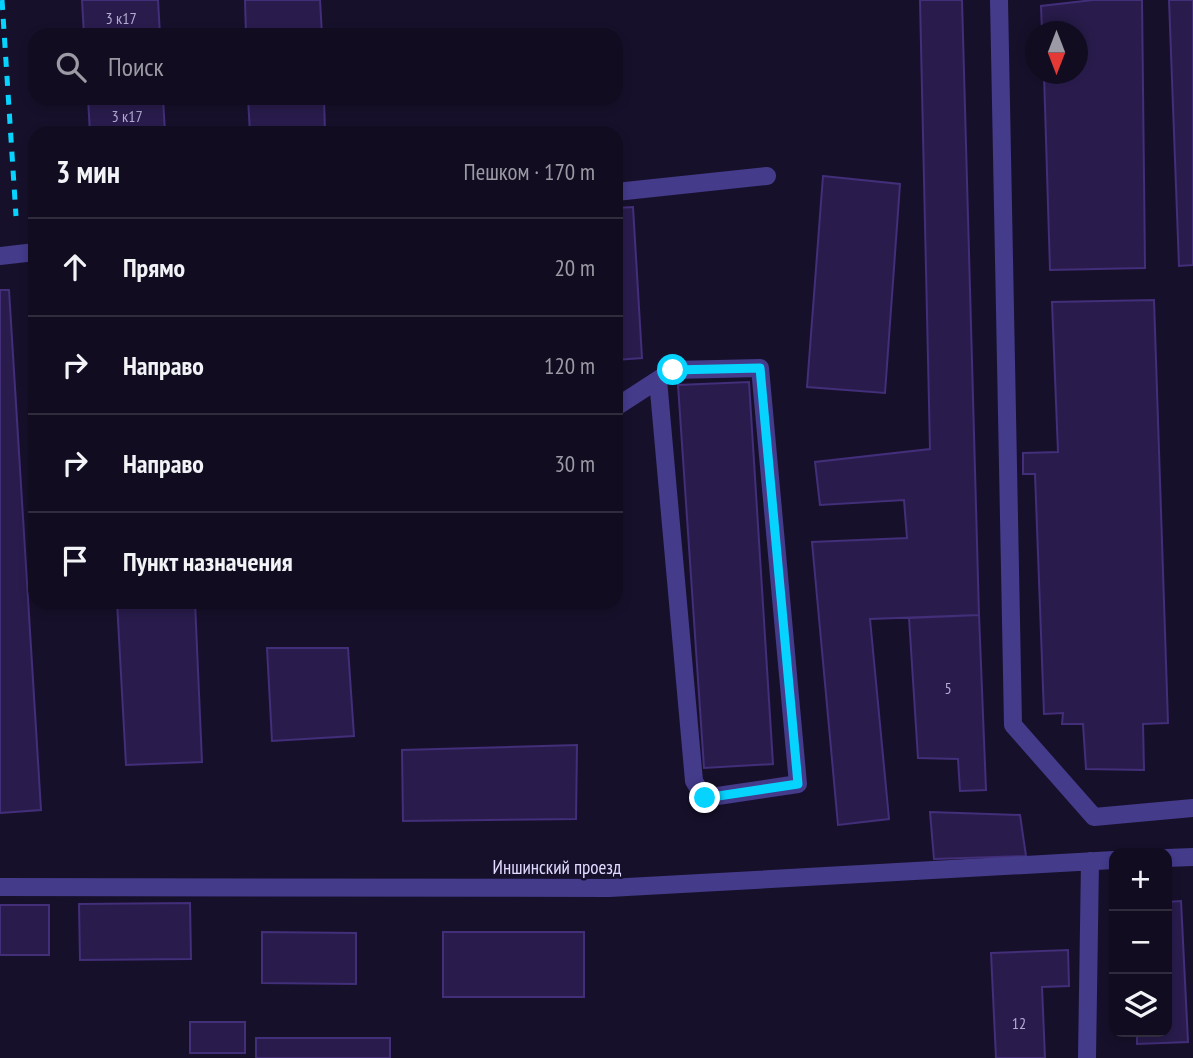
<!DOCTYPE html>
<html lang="ru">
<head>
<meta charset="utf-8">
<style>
	body { margin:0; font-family:"PT Sans Narrow",sans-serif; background:#1a1529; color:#f1f3f6 }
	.controls { position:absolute; right:21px; bottom:21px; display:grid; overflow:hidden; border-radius:14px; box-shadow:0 4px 10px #0003 }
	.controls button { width:63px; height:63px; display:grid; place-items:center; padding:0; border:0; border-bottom:2px solid #302c3e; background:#110c20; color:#f1f3f6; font:35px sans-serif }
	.compass { position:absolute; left:1025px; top:21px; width:63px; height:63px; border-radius:50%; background:#110c20; box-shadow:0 4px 10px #0003; rotate:180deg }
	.stop { position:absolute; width:21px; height:21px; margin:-16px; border:5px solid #07d3ff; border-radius:50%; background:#fff }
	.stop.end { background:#07d3ff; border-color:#fff; box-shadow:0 2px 7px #0008 }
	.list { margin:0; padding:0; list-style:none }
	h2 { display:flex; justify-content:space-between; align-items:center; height:91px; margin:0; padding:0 28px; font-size:30px }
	h2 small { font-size:23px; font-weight:400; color:#9c9ba5 }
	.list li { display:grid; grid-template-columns:46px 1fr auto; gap:21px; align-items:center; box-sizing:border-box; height:98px; padding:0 28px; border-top:2px solid #302c3e }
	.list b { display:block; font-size:26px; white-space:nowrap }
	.list em { font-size:23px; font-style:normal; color:#9c9ba5 }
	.icon { flex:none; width:38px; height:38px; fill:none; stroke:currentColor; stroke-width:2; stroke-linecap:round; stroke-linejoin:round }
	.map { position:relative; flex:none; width:1193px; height:1058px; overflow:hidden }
	.search { position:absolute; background:#110c20; box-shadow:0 4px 10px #0003; left:28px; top:28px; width:595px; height:77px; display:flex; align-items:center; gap:18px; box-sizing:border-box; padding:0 24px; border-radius:21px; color:#9c9ba5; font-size:26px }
	.panel { position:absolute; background:#110c20; box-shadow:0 4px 10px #0003; left:28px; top:126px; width:595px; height:483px; border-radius:21px }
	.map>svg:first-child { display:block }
</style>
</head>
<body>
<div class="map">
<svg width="1193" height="1058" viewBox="0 0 1193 1058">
	<rect width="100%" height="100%" fill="#17102b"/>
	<path fill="#291c4d" stroke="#422e79" stroke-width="2" d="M 82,0 L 158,0 L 160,35 L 84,35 Z
		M 245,0 L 320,0 L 322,35 L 246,35 Z
		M 920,0 L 962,0 L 979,615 L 870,619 L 889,819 L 838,825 L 812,542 L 907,538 L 904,500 L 820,505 L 815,462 L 930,449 Z
		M 1093,0 L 1142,0 L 1145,268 L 1050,270 L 1044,74 L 1078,74 L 1078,32 L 1042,32 L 1041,6 Z
		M 1169,0 L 1193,0 L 1193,265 L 1179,266 Z
		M 88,98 L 163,98 L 165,133 L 90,133 Z
		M 248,98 L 324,98 L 325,133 L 250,133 Z
		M 823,176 L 900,184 L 885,393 L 807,387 Z
		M 633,207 L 642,358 L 616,360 L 616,208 Z
		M 0,290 L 9,290 L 41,810 L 0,813 Z
		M 1154,300 L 1168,723 L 1143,724 L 1144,770 L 1086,769 L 1083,724 L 1062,724 L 1063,713 L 1044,714 L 1035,474 L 1023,474 L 1023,453 L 1058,452 L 1052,302 Z
		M 749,382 L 773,764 L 704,768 L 678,385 Z
		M 117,602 L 195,602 L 202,762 L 126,765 Z
		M 979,615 L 986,790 L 960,791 L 958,759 L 918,758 L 909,618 Z
		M 267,648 L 348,648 L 354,736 L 272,741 Z
		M 577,745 L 576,819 L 403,821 L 402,750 Z
		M 930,812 L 1020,815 L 1026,856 L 934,859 Z
		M 1181,901 L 1188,1042 L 1137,1044 L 1137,1032 L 1167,1032 L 1167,902 Z
		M 190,903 L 191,959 L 80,960 L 79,904 Z
		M 0,905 L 49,905 L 49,955 L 0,955 Z
		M 262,932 L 356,933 L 356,984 L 262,983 Z
		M 443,932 L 584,932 L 584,997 L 443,997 Z
		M 1068,950 L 1069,986 L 1042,987 L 1045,1058 L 996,1058 L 991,953 Z
		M 190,1022 L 245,1022 L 245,1053 L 190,1053 Z
		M 256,1038 L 390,1038 L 390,1058 L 256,1058 Z"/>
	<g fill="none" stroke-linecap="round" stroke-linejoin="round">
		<path stroke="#443b8b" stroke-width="18" d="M 999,0 L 1013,725 L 1094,817 L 1193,808
			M 616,192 L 767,176
			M 0,256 L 35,252
			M 616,407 L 673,370 L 760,368 L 798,784 L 704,798 L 694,781 L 658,380
			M 1167,858 L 1193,857
			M 0,887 L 609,888 L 1114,860
			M 1087,1058 L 1090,861"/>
		<path stroke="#07d3ff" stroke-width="5" stroke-dasharray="10 9" stroke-linecap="butt" d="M 2,0 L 16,216"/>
	</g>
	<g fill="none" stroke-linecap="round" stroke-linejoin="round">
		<path stroke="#07d3ff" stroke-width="9" d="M 673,370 L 760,368 L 798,784 L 705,798"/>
	</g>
	<g text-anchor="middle" stroke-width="5" stroke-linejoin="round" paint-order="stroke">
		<g font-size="16" fill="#b3abd2">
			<text x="121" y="24">3 к17</text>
			<text x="127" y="122">3 к17</text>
			<text x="948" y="694">5</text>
			<text x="1019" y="1029">12</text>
		</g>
		<g font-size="19" fill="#e1dbff" stroke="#17102b">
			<text x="557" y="874">Иншинский проезд</text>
		</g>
	</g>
</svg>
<div class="controls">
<button>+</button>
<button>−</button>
<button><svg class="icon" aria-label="layers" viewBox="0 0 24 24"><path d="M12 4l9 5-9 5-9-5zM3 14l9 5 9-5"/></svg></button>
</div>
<svg class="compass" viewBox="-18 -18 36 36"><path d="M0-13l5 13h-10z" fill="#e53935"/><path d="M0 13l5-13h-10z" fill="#9c9ba5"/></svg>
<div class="stop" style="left:673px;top:370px"></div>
<div class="stop end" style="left:705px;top:798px"></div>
<div class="search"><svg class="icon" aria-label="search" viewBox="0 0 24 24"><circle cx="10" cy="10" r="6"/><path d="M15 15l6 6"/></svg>Поиск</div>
<section class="panel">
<h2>3 мин<small>Пешком · 170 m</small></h2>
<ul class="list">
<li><svg class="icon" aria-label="ahead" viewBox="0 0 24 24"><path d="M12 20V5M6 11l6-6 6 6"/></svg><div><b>Прямо</b></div><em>20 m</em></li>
<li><svg class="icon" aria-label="right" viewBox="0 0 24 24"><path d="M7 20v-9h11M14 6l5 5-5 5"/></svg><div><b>Направо</b></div><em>120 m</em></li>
<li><svg class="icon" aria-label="right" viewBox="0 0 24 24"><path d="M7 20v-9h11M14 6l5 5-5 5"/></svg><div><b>Направо</b></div><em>30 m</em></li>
<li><svg class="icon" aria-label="arrive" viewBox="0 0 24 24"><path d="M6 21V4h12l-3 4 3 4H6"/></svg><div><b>Пункт назначения</b></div></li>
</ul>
</section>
</div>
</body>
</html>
